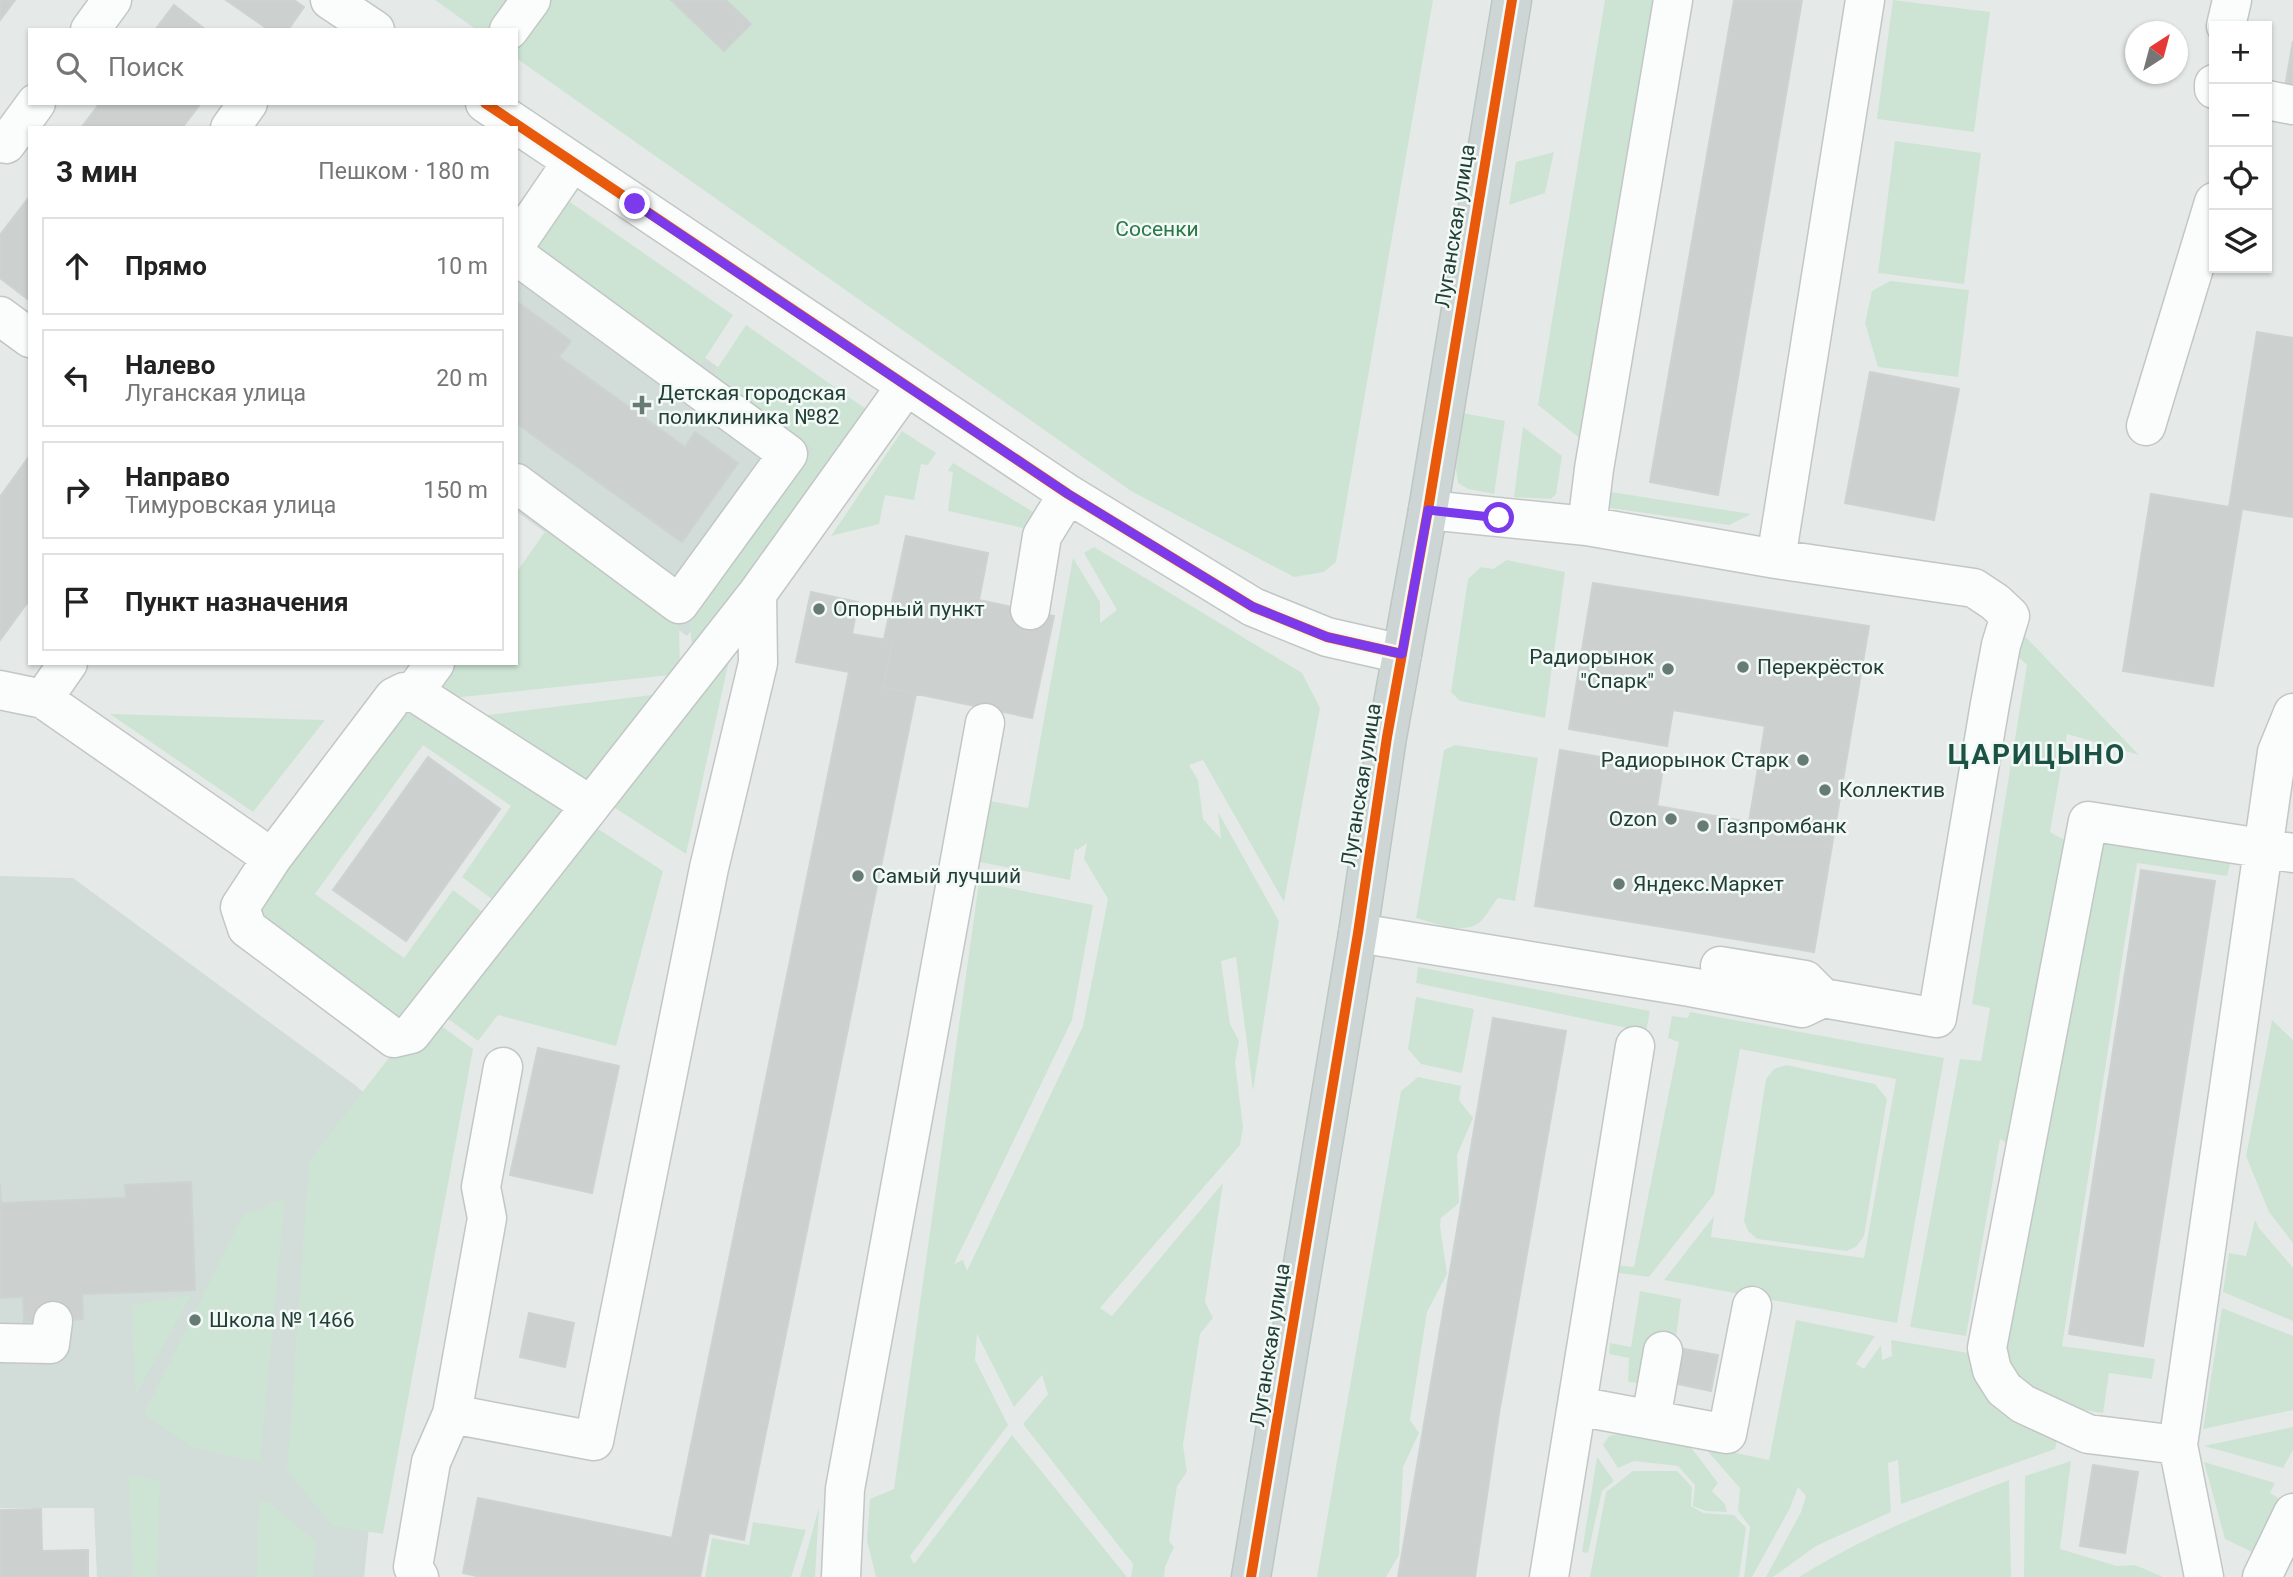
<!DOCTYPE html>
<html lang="ru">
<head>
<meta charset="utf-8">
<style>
	body { margin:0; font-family:Roboto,sans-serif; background:#f2f2f2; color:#222 }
	.controls { position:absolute; right:21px; top:21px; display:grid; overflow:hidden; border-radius:0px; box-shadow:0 2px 5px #0004 }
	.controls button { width:63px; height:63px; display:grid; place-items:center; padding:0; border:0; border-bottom:2px solid #e0e0e0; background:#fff; color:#222; font:35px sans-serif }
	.compass { position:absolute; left:2125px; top:21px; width:63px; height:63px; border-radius:50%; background:#fff; box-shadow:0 2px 5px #0004; rotate:36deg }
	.stop { position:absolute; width:21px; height:21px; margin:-16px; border:5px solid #7c3aed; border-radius:50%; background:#fff }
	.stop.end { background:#7c3aed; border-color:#fff; box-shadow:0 2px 7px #0008 }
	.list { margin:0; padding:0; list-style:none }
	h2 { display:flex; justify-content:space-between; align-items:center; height:91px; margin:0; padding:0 28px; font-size:30px }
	h2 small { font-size:23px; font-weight:400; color:#767676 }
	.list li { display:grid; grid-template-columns:46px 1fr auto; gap:21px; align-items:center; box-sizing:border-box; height:98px; margin:0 14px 14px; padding:0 14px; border:2px solid #e0e0e0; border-radius:0px }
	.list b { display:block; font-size:26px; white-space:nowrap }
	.list p { margin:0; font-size:23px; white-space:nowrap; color:#767676 }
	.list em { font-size:23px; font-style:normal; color:#767676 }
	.icon { flex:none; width:38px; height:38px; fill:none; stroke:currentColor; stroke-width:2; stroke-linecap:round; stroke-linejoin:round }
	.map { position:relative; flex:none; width:2293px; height:1577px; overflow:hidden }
	.search { position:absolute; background:#fff; box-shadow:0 2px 5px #0004; left:28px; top:28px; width:490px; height:77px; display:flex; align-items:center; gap:18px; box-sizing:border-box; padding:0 24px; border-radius:0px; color:#767676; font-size:26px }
	.panel { position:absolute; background:#fff; box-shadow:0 2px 5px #0004; left:28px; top:126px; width:490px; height:539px; border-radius:0px }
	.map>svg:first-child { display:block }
</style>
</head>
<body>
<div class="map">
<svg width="2293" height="1577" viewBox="0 0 2293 1577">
	<rect width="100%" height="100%" fill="#e5eae8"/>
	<path fill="#d2dcd8" d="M 516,220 L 826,446 L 687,636 L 516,511 Z
		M 0,876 L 73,878 L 355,1085 L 409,1132 L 364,1577 L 97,1577 L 94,1508 L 0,1508 Z"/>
	<path fill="#cde4d4" d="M 435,0 L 1433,0 L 1336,562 L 1324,572 L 1294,577 L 1131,491 L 516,58 L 516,30 L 477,30 Z
		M 1605,0 L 1655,0 L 1582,440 L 1538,405 Z
		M 1893,0 L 1990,12 L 1974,132 L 1877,119 Z
		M 1895,141 L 1981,153 L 1964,284 L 1878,273 Z
		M 1554,152 L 1545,193 L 1509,205 L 1516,162 Z
		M 560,195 L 733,315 L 700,366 L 531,240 Z
		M 1890,281 L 1969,290 L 1958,377 L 1878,367 L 1865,323 L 1872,291 Z
		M 746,325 L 866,409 L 694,662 L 689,620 L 813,449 L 713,375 Z
		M 1463,413 L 1505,421 L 1494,494 L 1468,489 L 1458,483 L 1456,469 Z
		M 1523,427 L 1562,456 L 1556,494 L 1551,499 L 1514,497 Z
		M 902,431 L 936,453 L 928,465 L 921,464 L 914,500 L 885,495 L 879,524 L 831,536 Z
		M 953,463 L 1035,513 L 1032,530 L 948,511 L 953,472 L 948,471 Z
		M 1598,490 L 1751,514 L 1729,525 L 1603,507 Z
		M 549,526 L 679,621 L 680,674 L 443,699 L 432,690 L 451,663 L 516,663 L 516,573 Z
		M 1094,547 L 1302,673 L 1320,708 L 1284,902 L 1203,760 L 1189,765 L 1198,780 L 1203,819 L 1221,839 L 1218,812 L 1279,921 L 1253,1091 L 1236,957 L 1221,961 L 1230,1024 L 1239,1041 L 1235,1062 L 1243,1127 L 1240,1145 L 1100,1308 L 1112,1316 L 1223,1183 L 1205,1302 L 1213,1318 L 1200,1334 L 1183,1445 L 1187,1472 L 1177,1486 L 1169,1541 L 1174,1547 L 1165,1567 L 1164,1577 L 1131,1577 L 1133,1564 L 1023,1424 L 1048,1394 L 1042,1375 L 1014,1407 L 977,1334 L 975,1360 L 1008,1425 L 910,1556 L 914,1564 L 1012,1435 L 1127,1577 L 876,1577 L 867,1541 L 870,1499 L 894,1489 L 979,882 L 1093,905 L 1072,1020 L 954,1264 L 963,1260 L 967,1271 L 1083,1026 L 1108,899 L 1084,859 L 1087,843 L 1077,850 L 1075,848 L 1070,880 L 980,862 L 990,801 L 1028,808 L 1073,558 L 1100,602 L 1100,623 L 1117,610 L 1084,553 Z
		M 1507,560 L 1565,572 L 1545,718 L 1460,701 L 1451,692 L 1468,579 L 1481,567 L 1493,569 Z
		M 2019,630 L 2139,755 L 2067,734 L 2050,832 L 2066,841 L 2095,836 L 2232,857 L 2227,876 L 2137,863 L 2062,1346 L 2155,1359 L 2152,1379 L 2109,1373 L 2103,1413 L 2064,1407 L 2022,1388 L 2001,1352 L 2007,1143 L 2000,1139 L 1966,1336 L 1910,1327 L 1960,1059 L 1981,1061 L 1990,1008 L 1972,1004 L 2027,665 L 2014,652 Z
		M 733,643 L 686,854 L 606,802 Z
		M 668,693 L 584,788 L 472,717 Z
		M 398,705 L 579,807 L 503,907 L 462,877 L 511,806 L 423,745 L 315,894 L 404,958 L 453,890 L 492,919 L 394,1029 L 247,906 Z
		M 110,714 L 325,720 L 253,812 Z
		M 1455,745 L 1538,758 L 1515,901 L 1498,898 C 1492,905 1487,915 1481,921 C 1465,936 1434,923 1416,918 L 1444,750 Z
		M 592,825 L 663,871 L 616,1046 L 498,1015 L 478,1041 L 443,1015 Z
		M 1418,967 L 1650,1011 L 1646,1032 L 1416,983 Z
		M 1416,997 L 1474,1009 L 1462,1073 L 1421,1064 L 1408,1049 Z
		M 1690,1012 L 1944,1058 L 1897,1323 L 1664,1280 L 1714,1216 L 1711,1237 L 1864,1258 L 1896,1079 L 1740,1049 L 1714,1194 L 1649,1277 L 1612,1272 L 1614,1265 L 1634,1267 L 1679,1042 L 1668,1038 L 1672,1016 L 1688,1018 Z
		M 2272,1020 L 2293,1040 L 2293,1243 L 2269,1212 L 2246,1156 Z
		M 436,1022 L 473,1049 L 383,1534 L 333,1526 L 287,1471 L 309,1161 L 398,1046 Z
		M 1786,1065 L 1875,1084 L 1887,1099 L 1864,1236 L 1856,1247 L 1846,1251 L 1757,1239 L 1748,1231 L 1744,1221 L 1766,1079 L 1774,1069 Z
		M 1418,1077 L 1461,1086 L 1459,1100 L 1473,1118 L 1457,1155 L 1459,1203 L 1441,1218 L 1440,1226 L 1447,1274 L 1427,1312 L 1410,1420 L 1419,1433 L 1403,1467 L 1399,1555 L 1386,1577 L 1317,1577 L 1401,1091 Z
		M 285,1199 L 260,1463 L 191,1447 L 144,1414 L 243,1215 Z
		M 2255,1220 L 2259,1228 L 2293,1268 L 2293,1321 L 2223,1292 L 2229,1253 L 2246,1256 Z
		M 1640,1291 L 1681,1299 L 1676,1337 L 1654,1334 L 1647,1374 L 1639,1383 L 1628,1382 L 1629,1358 L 1609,1354 L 1610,1343 L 1631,1347 Z
		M 191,1295 L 136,1395 L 131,1305 Z
		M 2222,1308 L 2293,1336 L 2293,1410 L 2203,1429 Z
		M 1796,1320 L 1875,1336 L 1856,1364 L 1864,1369 L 1881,1345 L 1882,1360 L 1892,1356 L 1891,1340 L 1975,1354 L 2058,1434 L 2055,1449 L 1901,1504 L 1898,1460 L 1888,1463 L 1891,1512 L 1816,1546 L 1773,1577 L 1766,1577 L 1801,1512 L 1806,1496 L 1798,1487 L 1789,1510 L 1752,1577 L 1744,1577 L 1750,1527 L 1738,1511 L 1740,1488 L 1703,1446 L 1769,1460 Z
		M 2293,1427 L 2293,1450 L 2283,1468 L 2204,1446 Z
		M 1617,1434 L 1690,1446 L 1718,1483 L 1712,1491 L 1725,1504 L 1727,1512 L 1706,1511 L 1693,1506 L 1695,1485 L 1678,1466 L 1634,1461 L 1618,1468 L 1603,1445 L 1609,1436 Z
		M 1597,1457 L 1614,1481 L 1602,1491 L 1588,1553 L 1582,1552 Z
		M 2071,1461 L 2060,1549 L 2117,1566 L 2135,1565 L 2163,1577 L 2024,1577 L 2025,1476 Z
		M 2204,1462 L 2275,1483 L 2270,1493 L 2287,1503 L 2256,1554 L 2225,1539 Z
		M 1633,1471 L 1677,1471 L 1692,1487 L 1691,1506 L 1703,1513 L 1734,1515 L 1746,1528 L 1739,1577 L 1590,1577 L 1606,1492 Z
		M 129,1475 L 160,1480 L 157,1577 L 132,1577 Z
		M 2009,1480 L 2011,1577 L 1799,1577 C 1866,1535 1936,1508 2009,1480 Z
		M 259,1501 L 270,1503 L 316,1542 L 313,1577 L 257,1577 Z
		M 819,1507 L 815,1577 L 800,1577 Z
		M 753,1522 L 806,1530 L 791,1577 L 705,1577 L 712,1538 L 749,1545 Z"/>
	<path fill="#ccd1cf" stroke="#cdd3d1" stroke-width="2" d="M 0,0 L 15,0 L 0,20 Z
		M 226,0 L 294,0 L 304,7 L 288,30 L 269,30 Z
		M 671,0 L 726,0 L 751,24 L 724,51 Z
		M 1734,0 L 1802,0 L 1718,495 L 1650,482 Z
		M 174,5 L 206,30 L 155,30 Z
		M 2293,41 L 2293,88 L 2285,87 Z
		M 100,103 L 201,103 L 182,128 L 81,128 Z
		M 30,196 L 30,301 L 0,278 L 0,235 Z
		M 516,301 L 571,341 L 559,357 L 685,447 L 695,432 L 738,463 L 682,542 L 516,423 Z
		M 2257,332 L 2293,338 L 2293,517 L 2242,509 L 2213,686 L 2123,671 L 2151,494 L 2229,507 Z
		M 1870,372 L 1959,389 L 1934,520 L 1845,503 Z
		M 30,455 L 30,599 L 0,640 L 0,497 Z
		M 906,536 L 988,553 L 979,600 L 1054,616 L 1032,718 L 883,687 L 893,641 L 884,639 Z
		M 1593,583 L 1869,626 L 1814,952 L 1535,906 L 1560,750 L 1663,768 L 1657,806 L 1749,822 L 1765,726 L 1673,710 L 1667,746 L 1569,729 Z
		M 811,592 L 858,602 L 852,634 L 893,641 L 883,687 L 916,694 L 744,1540 L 709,1533 L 700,1577 L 481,1577 L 463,1573 L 478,1498 L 672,1538 L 849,672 L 796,662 Z
		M 428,757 L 500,809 L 406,941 L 333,890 Z
		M 2141,870 L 2215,881 L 2143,1346 L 2069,1334 Z
		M 1493,1018 L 1566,1031 L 1499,1413 L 1475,1577 L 1398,1577 Z
		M 538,1048 L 619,1066 L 592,1193 L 510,1175 Z
		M 191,1182 L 195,1290 L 82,1294 L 83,1319 L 53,1321 L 24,1322 L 23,1297 L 0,1298 L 0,1184 L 1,1203 L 126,1198 L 125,1185 Z
		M 529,1313 L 574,1323 L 565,1367 L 520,1357 Z
		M 1679,1348 L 1718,1355 L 1711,1391 L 1673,1383 Z
		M 2093,1465 L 2138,1472 L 2125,1553 L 2080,1546 Z
		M 41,1509 L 42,1551 L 88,1550 L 88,1577 L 0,1577 L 0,1510 Z"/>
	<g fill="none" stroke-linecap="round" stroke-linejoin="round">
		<g stroke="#c2c7c5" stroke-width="41">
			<path id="minor" d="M 330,0 L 375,30
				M 2226,26 L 2232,0
				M 90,30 L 112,0
				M 509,30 L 531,0
				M 2214,84 L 2214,89
				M 2267,100 L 2293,105
				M 485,103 L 1068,494 L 1253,607 L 1327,637 L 1402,654
				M 230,128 L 248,103
				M 0,140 L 6,144 L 36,103
				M 516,244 L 572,162
				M 516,255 L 788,454 L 679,604 L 516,483
				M 0,316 L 30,338
				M 2146,426 L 2214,202
				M 1428,510 L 1587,526 L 1776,559 L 1974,588 L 1995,602 L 2010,616 L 2001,645 L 1990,704 L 1937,1018 L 1823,998 L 1805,980 L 1720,966
				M 1587,526 L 1594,469 L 1673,0
				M 1776,559 L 1865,0
				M 1030,610 L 1042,536 L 1068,494
				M 0,690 L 43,699 L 272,858
				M 414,692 L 435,663
				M 43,699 L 68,663
				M 590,805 L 414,692 L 404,692 L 394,697 L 272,858 L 240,907 L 247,928 L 394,1038 L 411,1034 L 757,594
				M 1358,933 L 1690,987 L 1802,1008 L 1823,998
				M 0,1343 L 50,1344 L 53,1321
				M 1577,1406 L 1727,1434 L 1752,1306
				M 452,1414 L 487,1218 L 481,1187 L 503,1067
				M 1651,1419 L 1663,1351
				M 2178,1445 L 2277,752 L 2293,713
				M 419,1577 L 413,1567 L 431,1462 L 452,1414 L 594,1441 L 709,868 L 758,663 L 757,594 L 906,386
				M 841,1577 L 845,1489 L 985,723
				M 1549,1577 L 1635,1046
				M 2204,1577 L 2178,1445 L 2088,1434 L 2023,1404 L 2004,1389 L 1992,1370 L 1987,1348 L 2088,821 L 2293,853
				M 2262,1577 L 2293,1513"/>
		</g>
		<g stroke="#bcc6c3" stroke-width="41">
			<path id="major" d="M 1251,1577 L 1358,933 L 1387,737 L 1428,510 L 1512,0"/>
		</g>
		<use href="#minor" stroke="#fbfcfc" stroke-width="38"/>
		<use href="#major" stroke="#cdd6d4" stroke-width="38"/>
		<g stroke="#f3f9f6" stroke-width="15">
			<path id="cycleway" d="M 485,103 L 1068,494 L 1253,607 L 1327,637 L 1402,654
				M 1251,1577 L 1358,933 L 1387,737 L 1428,510 L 1512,0"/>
		</g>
		<use href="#cycleway" stroke="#e8590c" stroke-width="10"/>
	</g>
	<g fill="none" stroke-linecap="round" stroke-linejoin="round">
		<path stroke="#7c3aed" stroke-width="9" d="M 635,204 L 1068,494 L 1253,607 L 1327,637 L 1402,654 L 1428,510 L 1499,518"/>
	</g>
	<g fill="#667b74" stroke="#f3f9f6" stroke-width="2.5">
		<path d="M638.5 394.5h7v7h7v7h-7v7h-7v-7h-7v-7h7z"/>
		<circle cx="819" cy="609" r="7"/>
		<circle cx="1743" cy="667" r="7"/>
		<circle cx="1668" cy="669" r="7"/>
		<circle cx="1803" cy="760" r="7"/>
		<circle cx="1825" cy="790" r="7"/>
		<circle cx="1671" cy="819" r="7"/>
		<circle cx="1703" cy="826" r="7"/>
		<circle cx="858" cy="876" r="7"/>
		<circle cx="1619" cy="884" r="7"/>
		<circle cx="195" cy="1320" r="7"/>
	</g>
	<g text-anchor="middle" stroke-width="5" stroke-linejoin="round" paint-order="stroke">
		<g font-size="21" fill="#213f36" stroke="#f3f9f6">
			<text transform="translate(1455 226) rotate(-81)" y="7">Луганская улица</text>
			<text transform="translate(1361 785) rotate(-81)" y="7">Луганская улица</text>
			<text transform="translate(1270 1345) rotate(-81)" y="7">Луганская улица</text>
		</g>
		<g font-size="21" fill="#297846" stroke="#f3f9f6">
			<text x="1157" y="236">Сосенки</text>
		</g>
		<g font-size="21" fill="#213f36" stroke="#f3f9f6" text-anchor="start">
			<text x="658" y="400">Детская городская<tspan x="658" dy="24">поликлиника №82</tspan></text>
			<text x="833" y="616">Опорный пункт</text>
			<text x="1654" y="664" text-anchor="end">Радиорынок<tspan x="1654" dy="24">"Спарк"</tspan></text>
			<text x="1757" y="674">Перекрёсток</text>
			<text x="1789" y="767" text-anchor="end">Радиорынок Старк</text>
			<text x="1839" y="797">Коллектив</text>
			<text x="1657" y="826" text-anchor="end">Ozon</text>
			<text x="1717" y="833">Газпромбанк</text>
			<text x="872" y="883">Самый лучший</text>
			<text x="1633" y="891">Яндекс.Маркет</text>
			<text x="209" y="1327">Школа № 1466</text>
		</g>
		<g font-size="28" font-weight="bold" letter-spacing="2" fill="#1c5244" stroke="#f3f9f6">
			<text x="2037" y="764">ЦАРИЦЫНО</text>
		</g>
	</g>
</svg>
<div class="controls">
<button>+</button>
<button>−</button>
<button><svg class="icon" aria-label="locate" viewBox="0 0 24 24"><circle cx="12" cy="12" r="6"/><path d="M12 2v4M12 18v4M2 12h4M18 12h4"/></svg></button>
<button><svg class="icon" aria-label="layers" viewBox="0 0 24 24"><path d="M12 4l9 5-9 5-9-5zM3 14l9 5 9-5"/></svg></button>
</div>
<svg class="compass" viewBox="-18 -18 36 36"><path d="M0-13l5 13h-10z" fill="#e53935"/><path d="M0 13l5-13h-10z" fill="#767676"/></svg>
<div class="stop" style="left:1499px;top:518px"></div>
<div class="stop end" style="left:635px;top:204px"></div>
<div class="search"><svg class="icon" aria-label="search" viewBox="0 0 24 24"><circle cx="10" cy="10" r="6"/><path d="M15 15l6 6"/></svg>Поиск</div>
<section class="panel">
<h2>3 мин<small>Пешком · 180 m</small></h2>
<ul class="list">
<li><svg class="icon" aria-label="ahead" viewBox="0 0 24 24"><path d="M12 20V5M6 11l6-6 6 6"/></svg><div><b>Прямо</b></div><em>10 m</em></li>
<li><svg class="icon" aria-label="left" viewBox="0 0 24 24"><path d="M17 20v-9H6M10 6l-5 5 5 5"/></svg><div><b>Налево</b><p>Луганская улица</p></div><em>20 m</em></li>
<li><svg class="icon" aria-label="right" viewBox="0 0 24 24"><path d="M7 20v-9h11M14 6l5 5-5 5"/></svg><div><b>Направо</b><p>Тимуровская улица</p></div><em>150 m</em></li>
<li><svg class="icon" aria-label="arrive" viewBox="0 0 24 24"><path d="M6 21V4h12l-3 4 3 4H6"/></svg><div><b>Пункт назначения</b></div></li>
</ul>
</section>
</div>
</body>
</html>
